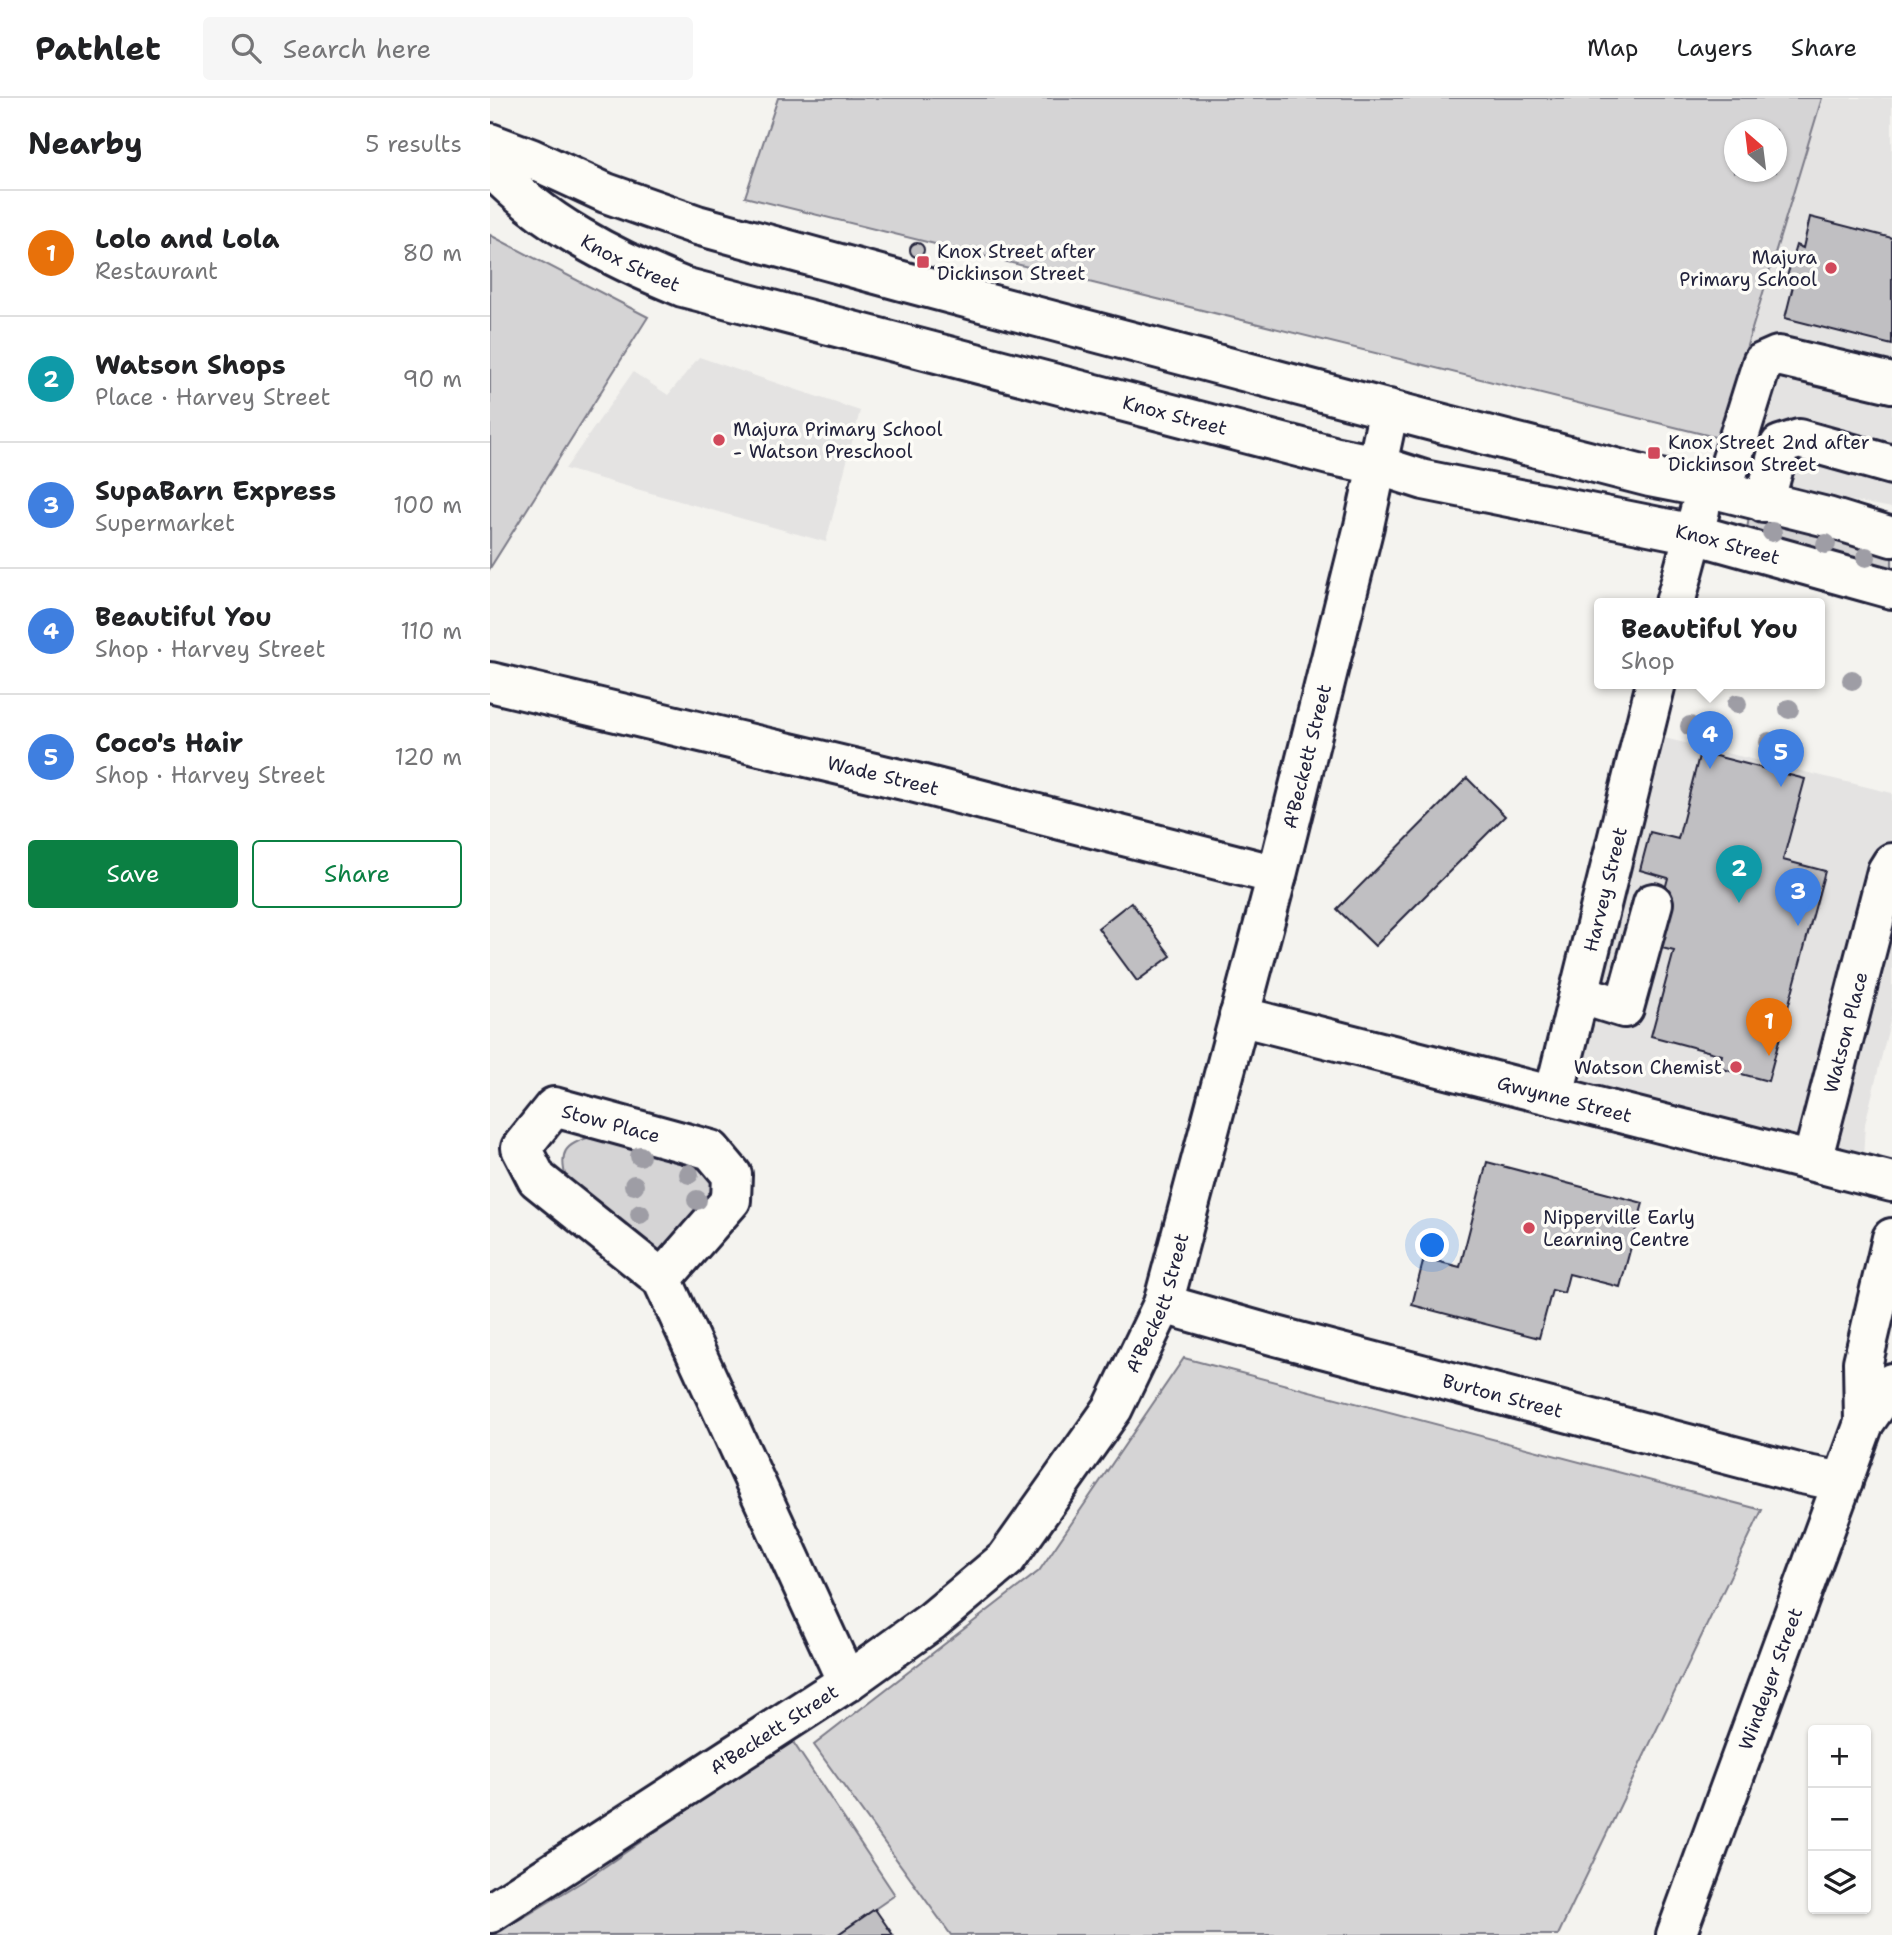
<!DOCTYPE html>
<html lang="en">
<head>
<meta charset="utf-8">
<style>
	body { margin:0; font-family:"Shantell Sans",sans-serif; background:#f6f6f6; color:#202124 }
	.controls { position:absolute; right:21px; bottom:21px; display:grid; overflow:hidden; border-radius:7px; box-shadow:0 2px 5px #0004 }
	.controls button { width:63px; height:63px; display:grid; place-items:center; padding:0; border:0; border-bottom:2px solid #e0e0e0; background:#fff; color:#202124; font:35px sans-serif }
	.compass { position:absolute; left:1234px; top:21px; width:63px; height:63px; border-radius:50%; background:#fff; box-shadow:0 2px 5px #0004; rotate:332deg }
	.you { position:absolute; left:943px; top:1148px; width:24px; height:24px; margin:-18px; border:5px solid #fff; border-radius:50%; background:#1a73e8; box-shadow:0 0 0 10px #1a73e833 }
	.badge { display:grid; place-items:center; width:46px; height:46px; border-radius:50%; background:#0b8043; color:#fff; font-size:23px; font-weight:700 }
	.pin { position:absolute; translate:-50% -58px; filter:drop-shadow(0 2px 4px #0008) }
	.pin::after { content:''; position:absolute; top:37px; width:24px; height:21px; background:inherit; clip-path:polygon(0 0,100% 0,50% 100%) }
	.popup { position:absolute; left:1104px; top:500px; width:231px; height:91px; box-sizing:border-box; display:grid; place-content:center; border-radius:7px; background:#fff; filter:drop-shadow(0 2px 5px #0005); font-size:23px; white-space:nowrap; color:#757577 }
	.popup b { font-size:26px; color:#202124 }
	.popup::after { content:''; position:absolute; left:50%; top:100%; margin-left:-14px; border:14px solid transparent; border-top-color:#fff }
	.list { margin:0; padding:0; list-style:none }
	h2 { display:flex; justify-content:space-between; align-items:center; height:91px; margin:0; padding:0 28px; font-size:30px }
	h2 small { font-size:23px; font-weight:400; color:#757577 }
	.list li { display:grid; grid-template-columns:46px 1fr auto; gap:21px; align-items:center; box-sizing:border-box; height:126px; padding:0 28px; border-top:2px solid #e0e0e0 }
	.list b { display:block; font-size:26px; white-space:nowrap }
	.list p { margin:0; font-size:23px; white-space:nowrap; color:#757577 }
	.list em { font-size:23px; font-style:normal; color:#757577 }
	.actions { display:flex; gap:14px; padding:21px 28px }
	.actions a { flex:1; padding:16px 0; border:2px solid #0b8043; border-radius:7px; text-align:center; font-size:24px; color:#0b8043 }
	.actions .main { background:#0b8043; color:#fff }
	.icon { flex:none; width:38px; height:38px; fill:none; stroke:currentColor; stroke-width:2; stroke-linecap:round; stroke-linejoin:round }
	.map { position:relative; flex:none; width:1402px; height:1837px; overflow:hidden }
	header { display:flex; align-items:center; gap:42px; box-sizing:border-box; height:98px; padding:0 35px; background:#fff; border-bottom:2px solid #e0e0e0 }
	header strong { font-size:33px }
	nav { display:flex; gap:38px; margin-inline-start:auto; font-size:24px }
	.search { width:490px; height:63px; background:#f6f6f6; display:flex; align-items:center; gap:18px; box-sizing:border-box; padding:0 24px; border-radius:7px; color:#757577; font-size:26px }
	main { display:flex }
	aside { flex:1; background:#fff }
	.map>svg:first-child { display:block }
</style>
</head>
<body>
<header>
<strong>Pathlet</strong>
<div class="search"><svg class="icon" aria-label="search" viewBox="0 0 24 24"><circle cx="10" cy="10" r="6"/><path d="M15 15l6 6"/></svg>Search here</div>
<nav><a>Map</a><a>Layers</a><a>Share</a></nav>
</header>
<main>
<aside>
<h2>Nearby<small>5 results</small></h2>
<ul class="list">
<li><span class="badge" style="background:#e8710a">1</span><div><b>Lolo and Lola</b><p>Restaurant</p></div><em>80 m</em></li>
<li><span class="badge" style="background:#0f9aa8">2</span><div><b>Watson Shops</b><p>Place · Harvey Street</p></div><em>90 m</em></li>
<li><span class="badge" style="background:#3f7fe0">3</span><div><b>SupaBarn Express</b><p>Supermarket</p></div><em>100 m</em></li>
<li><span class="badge" style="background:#3f7fe0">4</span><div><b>Beautiful You</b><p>Shop · Harvey Street</p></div><em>110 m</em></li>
<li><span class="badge" style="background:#3f7fe0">5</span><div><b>Coco's Hair</b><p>Shop · Harvey Street</p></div><em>120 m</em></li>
</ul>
<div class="actions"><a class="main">Save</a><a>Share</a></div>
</aside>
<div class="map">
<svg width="1402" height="1837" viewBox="0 0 1402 1837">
	<rect width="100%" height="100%" fill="#f4f3ef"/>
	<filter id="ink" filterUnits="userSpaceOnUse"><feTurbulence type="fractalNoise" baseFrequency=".0143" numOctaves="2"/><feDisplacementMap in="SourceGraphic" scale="14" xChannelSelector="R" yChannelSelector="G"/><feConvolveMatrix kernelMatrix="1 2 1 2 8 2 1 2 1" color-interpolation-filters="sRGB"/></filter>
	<g filter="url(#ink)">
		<path fill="#e4e3e2" d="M 1332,0 L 1402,0 L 1402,410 L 1217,377 Z
			M 209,259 L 370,313 L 336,444 L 75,371 L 143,274 L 178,297 Z
			M 1170,639 L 1402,695 L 1402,916 L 1375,1026 L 1373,1060 L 1078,984 Z"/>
		<path fill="#d5d4d5" stroke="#7c7b88" stroke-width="2" fill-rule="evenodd" d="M 288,0 L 1332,0 L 1229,340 L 255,99 ZM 1244,32 L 1286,32 L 1286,74 L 1244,74 Z
			M 0,137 L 158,219 L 0,470 Z
			M 1259,419 L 1402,450 L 1402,476 L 1256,437 Z
			M 101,1039 L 206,1063 L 223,1083 L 226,1097 L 179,1149 L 167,1154 L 76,1081 C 69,1055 74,1046 101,1039 Z
			M 694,1260 L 1272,1412 L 1068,1837 L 461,1837 L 324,1647 L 549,1473 Z
			M 301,1641 L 405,1797 L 347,1837 L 0,1837 L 36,1818 L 98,1780 Z"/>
		<path fill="#c0bfc2" stroke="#22223b" stroke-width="2" d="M 1320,119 L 1402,140 L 1402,247 L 1295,220 L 1304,184 L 1296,182 L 1306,147 L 1313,150 Z
			M420 152a7 7 0 1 1 14 0a7 7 0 1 1-14 0Z
			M 1210,654 L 1315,681 L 1293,762 L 1335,773 L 1278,983 L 1229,970 L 1232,957 L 1161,938 L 1184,853 L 1160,847 L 1178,780 L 1150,772 L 1160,734 L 1188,741 Z
			M 977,680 L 1015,718 L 885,848 L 847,811 Z
			M 641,804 L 681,858 L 647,883 L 608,830 Z
			M 997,1064 L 1153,1105 L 1130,1189 L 1079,1176 L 1074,1195 L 1062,1192 L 1049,1240 L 922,1207 L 934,1160 L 970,1169 Z
			M 385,1811 L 403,1837 L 347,1837 Z"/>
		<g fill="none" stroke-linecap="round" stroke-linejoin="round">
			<g stroke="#22223b" stroke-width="44">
				<g id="minor">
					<path d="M 0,45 L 40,60 L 116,95 L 207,127 L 412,183 L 946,324 L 1160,379 L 1232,393 L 1337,419 L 1402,439"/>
					<path id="s1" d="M 0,68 C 51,124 123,161 193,189 L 843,358 L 887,367 L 934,382 L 1204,436 L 1402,491"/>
					<path d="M 1232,393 L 1272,265 L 1288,258 L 1402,285"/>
					<path d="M 1274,405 L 1290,347 L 1309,341 L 1402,367"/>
					<path d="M 1185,505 L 1210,412"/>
					<path id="s2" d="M 0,584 L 422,684 L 787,777"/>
					<path d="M 1089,896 L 1134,910 L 1163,805"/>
					<path id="s3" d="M 749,918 L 1402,1084"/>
					<path id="s4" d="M 1064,997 L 1166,585"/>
					<path id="s5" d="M 1322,1063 L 1397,773 L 1402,765"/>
					<path d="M 172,1181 L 241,1102 L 242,1077 L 221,1052 L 64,1009 L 31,1050 L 47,1081 L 172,1181 L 357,1584"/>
					<path id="s6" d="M 673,1206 L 786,1238 L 1312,1376 L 1353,1384"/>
					<path d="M 1374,1325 L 1373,1264 L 1402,1140"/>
					<path id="s7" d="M 0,1815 L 357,1584 L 442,1523 L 516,1461 L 623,1310 L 673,1206 L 787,777 L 874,428 L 899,311"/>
					<path id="s8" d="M 1186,1837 L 1374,1325 L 1402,1285"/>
				</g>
			</g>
			<use href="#minor" stroke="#fdfcf7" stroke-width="38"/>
		</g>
		<g fill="#9e9da5">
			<circle cx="1282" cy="434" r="10"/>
			<circle cx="1336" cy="446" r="10"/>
			<circle cx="1376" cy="459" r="10"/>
			<circle cx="1362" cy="582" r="10"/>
			<circle cx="1247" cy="606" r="10"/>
			<circle cx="1299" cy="611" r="10"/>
			<circle cx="1200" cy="628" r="10"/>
			<circle cx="1279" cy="644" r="10"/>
			<circle cx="150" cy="1058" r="10"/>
			<circle cx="199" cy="1076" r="10"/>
			<circle cx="144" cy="1087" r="10"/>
			<circle cx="207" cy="1102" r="10"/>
			<circle cx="150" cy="1116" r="10"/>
		</g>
	</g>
	<g fill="#d1495b" stroke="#fdfcf7" stroke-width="2.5">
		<rect x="426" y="157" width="14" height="14" rx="3.5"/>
		<circle cx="1341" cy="170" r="7"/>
		<circle cx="229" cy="342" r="7"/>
		<rect x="1157" y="348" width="14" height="14" rx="3.5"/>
		<circle cx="1246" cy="969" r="7"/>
		<circle cx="1039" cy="1130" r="7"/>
	</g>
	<g text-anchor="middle" stroke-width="7" stroke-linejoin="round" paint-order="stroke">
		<g font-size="19" fill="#22223b" stroke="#fdfcf7" text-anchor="start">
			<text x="447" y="160">Knox Street after<tspan x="447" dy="22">Dickinson Street</tspan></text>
			<text x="1327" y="166" text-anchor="end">Majura<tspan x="1327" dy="22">Primary School</tspan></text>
			<text x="243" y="338">Majura Primary School<tspan x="243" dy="22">- Watson Preschool</tspan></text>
			<text x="1178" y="351">Knox Street 2nd after<tspan x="1178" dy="22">Dickinson Street</tspan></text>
			<text x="1232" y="976" text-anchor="end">Watson Chemist</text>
			<text x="1053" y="1126">Nipperville Early<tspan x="1053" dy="22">Learning Centre</tspan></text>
		</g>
		<g font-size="19" fill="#22223b" stroke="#fdfcf7">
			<text dy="7" stroke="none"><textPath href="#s1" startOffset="172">Knox Street</textPath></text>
			<text dy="7" stroke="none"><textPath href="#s1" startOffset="738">Knox Street</textPath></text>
			<text dy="7" stroke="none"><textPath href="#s1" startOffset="1306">Knox Street</textPath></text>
			<text dy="7" stroke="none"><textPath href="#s7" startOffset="1493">A'Beckett Street</textPath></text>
			<text dy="7" stroke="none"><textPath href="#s2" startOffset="404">Wade Street</textPath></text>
			<text dy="7" stroke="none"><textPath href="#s4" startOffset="212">Harvey Street</textPath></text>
			<text dy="7" stroke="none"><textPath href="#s5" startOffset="133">Watson Place</textPath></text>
			<text dy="7" stroke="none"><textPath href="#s3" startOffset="336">Gwynne Street</textPath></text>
			<text transform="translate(121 1025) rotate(15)" y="7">Stow Place</text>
			<text dy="7" stroke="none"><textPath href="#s7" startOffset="926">A'Beckett Street</textPath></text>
			<text dy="7" stroke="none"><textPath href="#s6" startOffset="352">Burton Street</textPath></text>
			<text dy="7" stroke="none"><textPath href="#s8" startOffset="273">Windeyer Street</textPath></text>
			<text dy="7" stroke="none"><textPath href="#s7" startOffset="338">A'Beckett Street</textPath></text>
		</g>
	</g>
</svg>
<div class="controls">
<button>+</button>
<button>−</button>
<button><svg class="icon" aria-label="layers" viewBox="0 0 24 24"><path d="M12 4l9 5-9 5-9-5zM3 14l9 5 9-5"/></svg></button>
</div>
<svg class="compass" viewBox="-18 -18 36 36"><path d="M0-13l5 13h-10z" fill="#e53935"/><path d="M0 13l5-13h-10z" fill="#757577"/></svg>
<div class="you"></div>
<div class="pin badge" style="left:1279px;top:958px;background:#e8710a">1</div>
<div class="pin badge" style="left:1249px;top:805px;background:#0f9aa8">2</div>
<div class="pin badge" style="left:1308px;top:828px;background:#3f7fe0">3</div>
<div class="pin badge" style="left:1220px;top:671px;background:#3f7fe0">4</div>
<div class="popup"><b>Beautiful You</b>Shop</div>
<div class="pin badge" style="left:1291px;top:689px;background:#3f7fe0">5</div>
</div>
</main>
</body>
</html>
